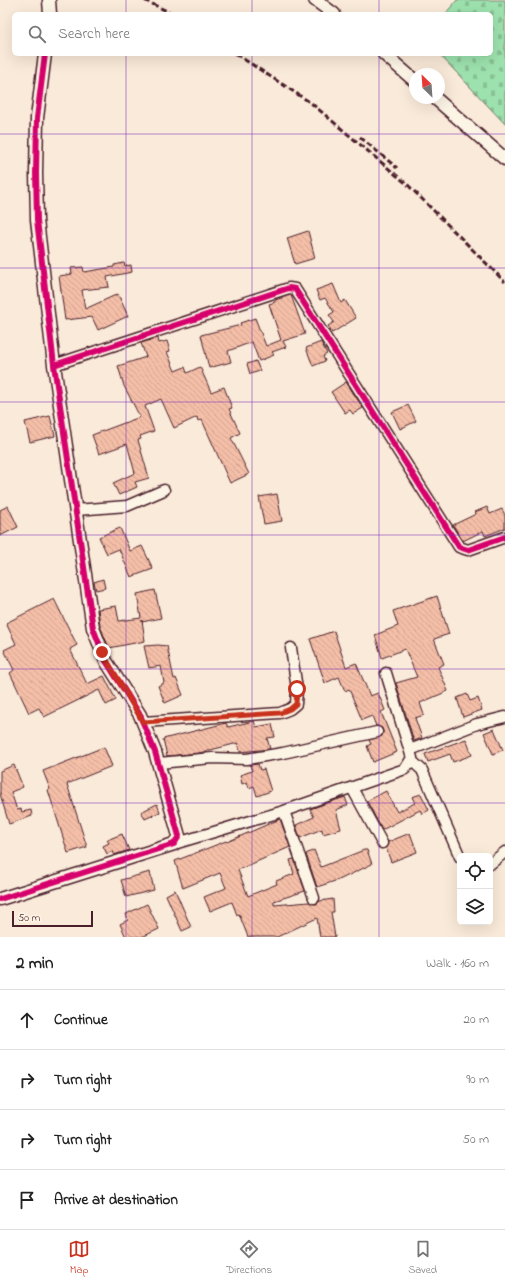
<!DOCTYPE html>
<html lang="en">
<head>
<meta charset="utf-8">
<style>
	body { margin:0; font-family:"Indie Flower",sans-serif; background:#f6f6f6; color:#222 }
	.controls { position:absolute; right:12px; bottom:12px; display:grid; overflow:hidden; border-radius:6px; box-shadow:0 4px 16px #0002 }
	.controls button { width:36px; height:36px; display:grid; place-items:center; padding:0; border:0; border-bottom:1px solid #e0e0e0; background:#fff; color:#222; font:20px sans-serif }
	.compass { position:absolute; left:409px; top:68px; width:36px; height:36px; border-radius:50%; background:#fff; box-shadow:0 4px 16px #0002; rotate:335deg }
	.scale { position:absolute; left:12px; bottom:10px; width:81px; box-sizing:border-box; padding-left:4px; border:2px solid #4a1f2b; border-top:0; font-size:11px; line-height:14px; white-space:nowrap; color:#4a1f2b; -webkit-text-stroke:3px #fcf5e5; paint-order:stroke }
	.stop { position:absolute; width:12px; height:12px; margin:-9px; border:3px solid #c8321e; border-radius:50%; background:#fff }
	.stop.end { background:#c8321e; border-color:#fff; box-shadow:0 1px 4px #0008 }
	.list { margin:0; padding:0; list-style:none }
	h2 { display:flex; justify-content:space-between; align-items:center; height:52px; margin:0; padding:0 16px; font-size:17px }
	h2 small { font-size:13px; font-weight:400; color:#767676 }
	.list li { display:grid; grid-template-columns:26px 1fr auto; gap:12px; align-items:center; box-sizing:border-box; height:60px; padding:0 16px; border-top:1px solid #e0e0e0 }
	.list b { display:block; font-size:15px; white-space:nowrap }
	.list em { font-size:13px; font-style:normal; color:#767676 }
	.icon { flex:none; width:22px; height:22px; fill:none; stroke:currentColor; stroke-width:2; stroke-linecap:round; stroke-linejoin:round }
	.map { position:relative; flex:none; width:505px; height:937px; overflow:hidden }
	.search { position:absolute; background:#fff; box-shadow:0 4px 16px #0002; left:12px; right:12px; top:12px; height:44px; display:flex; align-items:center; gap:10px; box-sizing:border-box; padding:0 14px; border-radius:6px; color:#767676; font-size:15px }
	.sheet { height:292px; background:#fff }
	nav { display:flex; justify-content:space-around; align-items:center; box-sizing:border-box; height:56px; border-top:1px solid #e0e0e0; background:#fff; font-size:11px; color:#767676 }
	nav a { display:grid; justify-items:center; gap:2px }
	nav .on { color:#c8321e }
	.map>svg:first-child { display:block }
</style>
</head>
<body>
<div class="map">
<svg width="505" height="937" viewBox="0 0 505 937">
	<defs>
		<pattern id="cemetery-stones" width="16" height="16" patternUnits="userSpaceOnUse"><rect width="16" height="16" fill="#9de2ae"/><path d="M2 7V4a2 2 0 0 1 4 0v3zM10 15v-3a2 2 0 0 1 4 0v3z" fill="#89c196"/></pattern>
		<pattern id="building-back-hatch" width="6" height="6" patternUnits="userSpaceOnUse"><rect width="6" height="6" fill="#f4bea7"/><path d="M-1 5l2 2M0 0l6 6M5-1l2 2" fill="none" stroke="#d3a390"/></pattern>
	</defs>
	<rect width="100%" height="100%" fill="#faead9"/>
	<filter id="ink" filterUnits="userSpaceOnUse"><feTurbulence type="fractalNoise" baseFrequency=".025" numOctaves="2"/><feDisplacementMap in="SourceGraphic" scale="8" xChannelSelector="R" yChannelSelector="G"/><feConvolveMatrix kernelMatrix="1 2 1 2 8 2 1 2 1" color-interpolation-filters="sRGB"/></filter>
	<g filter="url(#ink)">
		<path fill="url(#cemetery-stones)" stroke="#74806c" d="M 457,0 L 505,0 L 505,124 L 439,54 L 491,54 L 491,14 L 445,14 Z"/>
		<path fill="url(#building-back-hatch)" stroke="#4a1f2b" d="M 308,231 L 315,258 L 295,264 L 287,238 Z
			M 124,263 L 125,266 L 131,265 L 132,272 L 107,277 L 109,287 L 82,290 L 85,309 L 118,294 L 128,316 L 98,330 L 92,317 L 65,320 L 59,276 L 72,274 L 71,268 L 83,267 L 84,272 L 114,267 L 114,265 Z
			M 333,284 L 341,303 L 345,300 L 356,318 L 332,333 L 328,326 L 334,322 L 329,315 L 334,312 L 325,298 L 320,300 L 316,290 Z
			M 291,295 L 305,334 L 283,341 L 286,347 L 272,352 L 274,355 L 259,361 L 252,342 L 228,351 L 231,362 L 209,368 L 201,335 L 241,325 L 240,323 L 255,318 L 266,346 L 281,340 L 269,304 L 275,302 L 275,300 Z
			M 158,338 L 159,343 L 167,341 L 170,351 L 167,352 L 175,371 L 185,367 L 187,373 L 200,367 L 211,392 L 224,387 L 232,408 L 229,409 L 240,433 L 231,438 L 249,474 L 230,483 L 202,420 L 198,421 L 197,417 L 174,428 L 161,399 L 145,406 L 154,431 L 140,436 L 141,439 L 138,440 L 149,478 L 135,482 L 137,487 L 119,495 L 113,483 L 135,473 L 127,444 L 99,454 L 92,435 L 140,417 L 124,386 L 118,366 L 146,357 L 141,343 Z
			M 321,342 L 327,354 L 323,356 L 325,361 L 313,366 L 306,348 Z
			M 256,361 L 260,371 L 250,374 L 247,364 Z
			M 346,382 L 363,408 L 353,414 L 350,410 L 345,413 L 331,392 Z
			M 408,405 L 416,421 L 400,429 L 392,412 Z
			M 50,416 L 55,436 L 30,442 L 25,422 Z
			M 277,494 L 282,521 L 264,524 L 259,497 Z
			M 8,506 L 18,527 L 0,536 L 0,510 Z
			M 487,507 L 490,514 L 502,509 L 505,515 L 505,528 L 485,536 L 483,531 L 463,541 L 453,525 L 476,514 L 475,512 Z
			M 120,528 L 130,551 L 142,546 L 153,569 L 131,577 L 119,549 L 107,554 L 99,537 Z
			M 103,579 L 105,588 L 96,590 L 94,582 Z
			M 155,590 L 161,618 L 142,622 L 142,620 L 145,641 L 109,648 L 100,626 L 98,609 L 116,606 L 119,621 L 141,618 L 137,594 Z
			M 437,596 L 449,634 L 434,639 L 444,664 L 438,667 L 448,691 L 420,703 L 424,715 L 415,718 L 422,738 L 414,741 L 396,683 L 417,677 L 405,649 L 382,658 L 375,635 L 398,626 L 393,611 Z
			M 54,599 L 77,645 L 70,649 L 87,684 L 104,676 L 116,700 L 106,705 L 99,690 L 44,717 L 39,708 L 29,713 L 10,673 L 14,670 L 4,650 L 16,644 L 6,623 Z
			M 334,631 L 346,667 L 356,663 L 370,696 L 378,693 L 385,710 L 381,712 L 397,752 L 373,762 L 367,746 L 371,744 L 369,740 L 382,736 L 383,731 L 382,728 L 376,726 L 372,716 L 362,720 L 349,689 L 345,691 L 339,677 L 325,683 L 310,639 Z
			M 158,645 L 167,646 L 174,679 L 176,678 L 183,695 L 165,703 L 158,686 L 164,683 L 161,666 L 149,668 L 144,646 Z
			M 467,694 L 470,701 L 478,698 L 482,710 L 463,717 L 457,698 Z
			M 254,721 L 256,727 L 272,724 L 275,737 L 267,738 L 270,749 L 240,752 L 238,743 L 199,753 L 167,756 L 163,739 L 226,723 L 228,727 Z
			M 494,729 L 503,750 L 493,754 L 484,733 Z
			M 466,739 L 472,755 L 453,762 L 450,754 L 428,762 L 425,754 Z
			M 104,747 L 112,766 L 67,784 L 87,847 L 68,853 L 48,790 L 50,789 L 43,771 Z
			M 258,764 L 260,770 L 264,769 L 271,791 L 257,796 L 254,786 L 249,788 L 247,782 L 242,784 L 240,775 L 252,771 L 250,765 Z
			M 14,765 L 23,787 L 11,792 L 17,810 L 21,809 L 22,812 L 31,810 L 32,816 L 9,824 L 0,794 L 0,771 Z
			M 386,791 L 397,812 L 415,803 L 412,797 L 421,794 L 429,810 L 422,814 L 420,810 L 382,830 L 367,801 Z
			M 345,797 L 348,805 L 336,810 L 341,829 L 323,834 L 322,829 L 300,838 L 296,825 L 314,817 L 310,809 Z
			M 157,804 L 160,812 L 145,819 L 141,812 Z
			M 280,819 L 290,847 L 238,870 L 248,896 L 277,884 L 276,881 L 294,874 L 290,860 L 294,859 L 305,891 L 274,901 L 274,905 L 309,902 L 316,904 L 320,901 L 333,899 L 334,912 L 331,912 L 335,937 L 320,937 L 317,918 L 277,937 L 248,937 L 239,914 L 237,915 L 232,902 L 210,911 L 204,897 L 226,888 L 220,873 L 183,888 L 175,861 L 226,841 L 227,842 Z
			M 410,833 L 417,852 L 391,862 L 386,848 L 388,842 Z
			M 122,834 L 129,850 L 114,855 L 113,851 L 107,854 L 103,846 L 109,843 L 107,840 Z
			M 314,850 L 321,867 L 364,850 L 367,850 L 372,864 L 341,879 L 317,887 L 306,854 Z
			M 150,872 L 154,890 L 126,897 L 121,880 Z
			M 175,890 L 191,927 L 182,931 L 166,895 Z
			M 147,904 L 159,929 L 142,937 L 126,937 L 120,924 L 128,920 L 126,914 Z"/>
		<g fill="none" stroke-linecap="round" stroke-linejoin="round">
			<g stroke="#4a1f2b" stroke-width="13">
				<path id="minor" d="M 54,365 L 289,288 L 295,289 L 459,547 L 468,550 L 505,537
					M 76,510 L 127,506 L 164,490
					M 143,722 L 280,713 L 290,709 L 296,704 L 297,689 L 291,648
					M 410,750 L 477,724 L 505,717
					M 412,761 L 422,770 L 460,857
					M 159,763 L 212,758 L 247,759 L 283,753 L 377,732
					M 352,788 L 382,843
					M 284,811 L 314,898
					M 174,844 L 284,811 L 405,769 L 412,758 L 386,673
					M 490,864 L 505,852"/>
			</g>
			<g stroke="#4a1f2b" stroke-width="15">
				<path id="tertiary" d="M 49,0 L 50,14
					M 315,0 L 334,14
					M 384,54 L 415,81
					M 435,98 L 505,159
					M 0,899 L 174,844 L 179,836 L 155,752 L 140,715 L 106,661 L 93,628 L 54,365 L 37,220 L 36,173 L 37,118 L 45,54"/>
			</g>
			<use href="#minor" stroke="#fcf5e5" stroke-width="10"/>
			<use href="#tertiary" stroke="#fcf5e5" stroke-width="12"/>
			<path stroke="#4a1f2b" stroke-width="3" stroke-dasharray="6 3" stroke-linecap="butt" d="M 144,0 L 173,14
				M 236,54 L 311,103 L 408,185 L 505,282
				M 360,137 L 397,168"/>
			<g stroke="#fcf5e5" stroke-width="8">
				<path id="cycleway" d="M 54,365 L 289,288 L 295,289 L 459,547 L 468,550 L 505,537
					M 0,899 L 174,844 L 179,836 L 155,752 L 140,715 L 106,661 L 93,628 L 54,365 L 37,220 L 36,173 L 37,118 L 45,54"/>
			</g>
			<use href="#cycleway" stroke="#d6006c" stroke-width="6"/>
		</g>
	</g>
	<g fill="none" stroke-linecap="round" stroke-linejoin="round" filter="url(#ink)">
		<path stroke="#c8321e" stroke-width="5" d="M 102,652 L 143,722 L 280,713 L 290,709 L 296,704 L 297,689"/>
	</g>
	<path fill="none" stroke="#7b2cbf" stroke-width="1" stroke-opacity="0.55" d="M 126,0 L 126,14M 252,0 L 252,14M 379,0 L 379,14M 126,54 L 126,937M 252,54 L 252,937M 379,54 L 379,937M 0,134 L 505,134M 0,268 L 505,268M 0,402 L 505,402M 0,535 L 505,535M 0,669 L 505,669M 0,803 L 505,803"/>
</svg>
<div class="controls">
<button><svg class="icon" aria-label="locate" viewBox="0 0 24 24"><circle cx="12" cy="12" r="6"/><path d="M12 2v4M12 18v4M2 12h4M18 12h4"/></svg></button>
<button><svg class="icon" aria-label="layers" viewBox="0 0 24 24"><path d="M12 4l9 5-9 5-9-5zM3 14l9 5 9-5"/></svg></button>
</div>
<svg class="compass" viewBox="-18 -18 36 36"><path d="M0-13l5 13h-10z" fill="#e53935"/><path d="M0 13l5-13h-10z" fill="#767676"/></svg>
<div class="scale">50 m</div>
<div class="stop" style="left:297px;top:689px"></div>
<div class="stop end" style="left:102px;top:652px"></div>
<div class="search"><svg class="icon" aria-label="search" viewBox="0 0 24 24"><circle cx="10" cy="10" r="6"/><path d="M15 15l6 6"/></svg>Search here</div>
</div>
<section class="sheet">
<h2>2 min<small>Walk · 160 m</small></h2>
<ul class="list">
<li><svg class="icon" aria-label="ahead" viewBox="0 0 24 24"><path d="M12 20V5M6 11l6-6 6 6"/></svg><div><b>Continue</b></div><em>20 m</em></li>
<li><svg class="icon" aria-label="right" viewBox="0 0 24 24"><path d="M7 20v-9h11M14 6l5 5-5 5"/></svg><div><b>Turn right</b></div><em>90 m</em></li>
<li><svg class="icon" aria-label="right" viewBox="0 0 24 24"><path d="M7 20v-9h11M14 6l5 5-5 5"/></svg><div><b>Turn right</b></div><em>50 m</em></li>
<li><svg class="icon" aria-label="arrive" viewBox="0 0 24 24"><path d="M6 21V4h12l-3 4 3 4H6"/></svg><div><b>Arrive at destination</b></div></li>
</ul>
</section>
<nav>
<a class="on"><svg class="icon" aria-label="map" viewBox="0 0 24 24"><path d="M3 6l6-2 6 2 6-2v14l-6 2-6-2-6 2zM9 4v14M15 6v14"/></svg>Map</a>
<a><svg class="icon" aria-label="directions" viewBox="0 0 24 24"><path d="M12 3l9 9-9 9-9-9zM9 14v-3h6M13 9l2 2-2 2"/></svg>Directions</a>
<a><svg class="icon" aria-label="saved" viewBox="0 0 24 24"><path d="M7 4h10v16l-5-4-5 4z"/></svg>Saved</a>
</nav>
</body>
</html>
